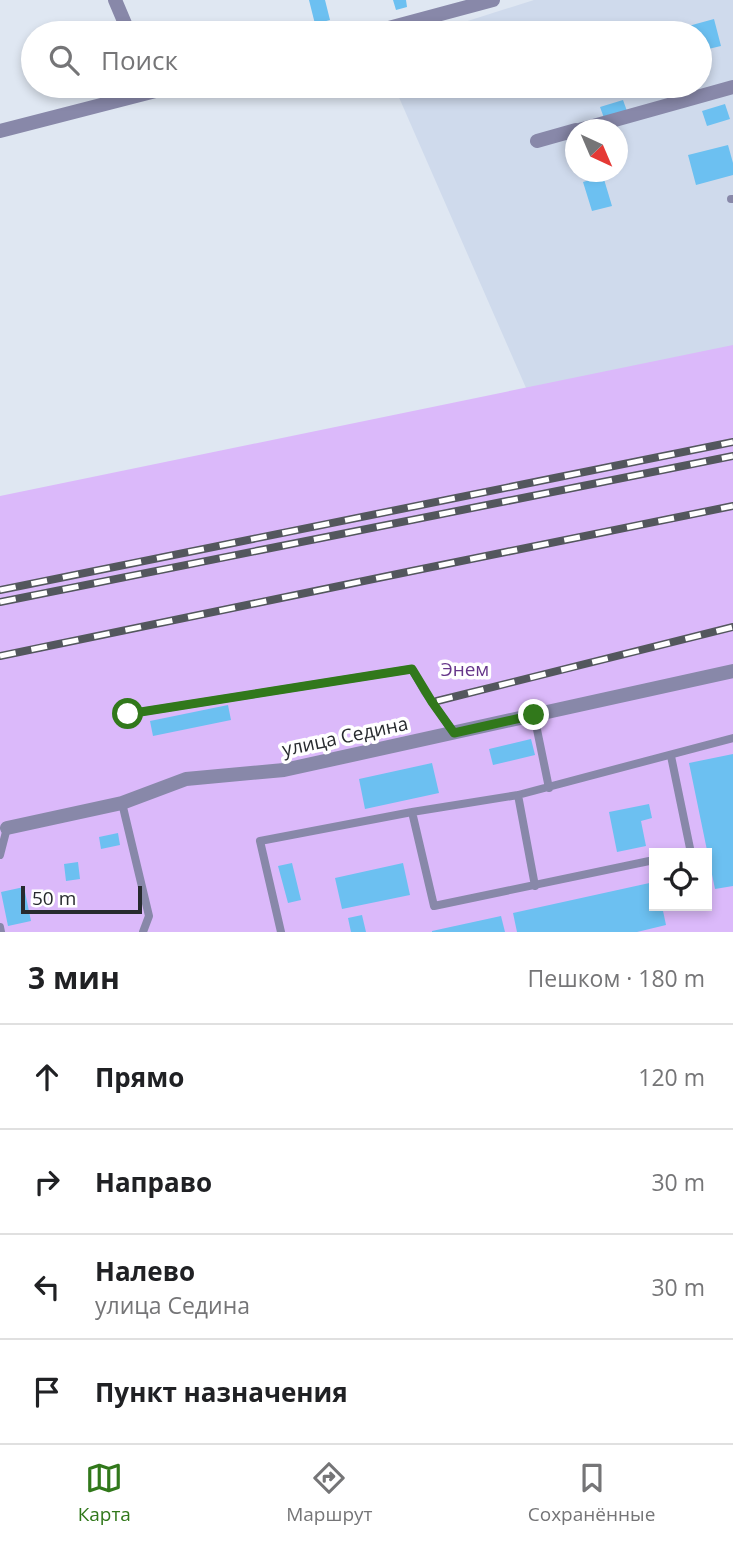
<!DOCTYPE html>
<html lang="ru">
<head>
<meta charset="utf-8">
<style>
	body { margin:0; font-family:"Open Sans",sans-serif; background:#f6f6f6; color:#202124 }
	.controls { position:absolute; right:21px; bottom:21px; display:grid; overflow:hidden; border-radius:0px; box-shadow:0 4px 10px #0003 }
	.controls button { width:63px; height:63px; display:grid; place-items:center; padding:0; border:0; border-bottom:2px solid #e0e0e0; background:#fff; color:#202124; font:35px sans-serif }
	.compass { position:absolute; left:565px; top:119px; width:63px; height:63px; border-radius:50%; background:#fff; box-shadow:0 4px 10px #0003; rotate:136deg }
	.scale { position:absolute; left:21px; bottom:18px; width:121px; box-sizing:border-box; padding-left:7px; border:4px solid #272a2e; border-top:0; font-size:19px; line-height:24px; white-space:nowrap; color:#272a2e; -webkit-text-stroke:5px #fff; paint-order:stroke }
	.stop { position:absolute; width:21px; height:21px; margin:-16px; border:5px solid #31781b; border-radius:50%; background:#fff }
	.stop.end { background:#31781b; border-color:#fff; box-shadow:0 2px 7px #0008 }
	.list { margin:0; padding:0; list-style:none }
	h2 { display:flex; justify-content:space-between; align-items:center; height:91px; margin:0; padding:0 28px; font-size:30px }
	h2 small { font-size:23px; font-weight:400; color:#757577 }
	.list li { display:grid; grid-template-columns:46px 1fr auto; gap:21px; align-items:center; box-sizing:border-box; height:105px; padding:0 28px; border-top:2px solid #e0e0e0 }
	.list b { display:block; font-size:26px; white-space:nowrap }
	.list p { margin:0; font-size:23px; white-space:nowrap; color:#757577 }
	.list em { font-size:23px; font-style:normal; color:#757577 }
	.icon { flex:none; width:38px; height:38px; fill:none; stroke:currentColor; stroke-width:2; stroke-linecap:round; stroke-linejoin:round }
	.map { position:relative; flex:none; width:733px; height:932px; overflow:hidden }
	.search { position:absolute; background:#fff; box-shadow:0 4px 10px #0003; left:21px; right:21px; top:21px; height:77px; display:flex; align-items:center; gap:18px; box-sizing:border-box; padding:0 24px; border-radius:38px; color:#757577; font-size:26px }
	.sheet { height:511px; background:#fff }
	nav { display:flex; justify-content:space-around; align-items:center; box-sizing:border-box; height:98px; border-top:2px solid #e0e0e0; background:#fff; font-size:19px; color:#757577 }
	nav a { display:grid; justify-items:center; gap:4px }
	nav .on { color:#31781b }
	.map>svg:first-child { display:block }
</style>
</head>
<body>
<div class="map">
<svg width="733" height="932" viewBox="0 0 733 932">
	<rect width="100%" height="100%" fill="#dfe7f2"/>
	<path fill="#cfdaec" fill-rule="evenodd" d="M 534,0 L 733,0 L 733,676 L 551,445 L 394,86 L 700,86 L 700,33 L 430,33 ZM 576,130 L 618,130 L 618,172 L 576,172 Z"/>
	<path fill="#dbb9fa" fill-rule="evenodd" d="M 733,345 L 733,932 L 0,932 L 0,496 ZM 654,853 L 707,853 L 707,906 L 654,906 Z"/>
	<path fill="#6cc0f1" d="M 309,0 L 325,0 L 330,20 L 315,24 Z
		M 393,0 L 406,0 L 407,7 L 396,10 Z
		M 714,19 L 721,46 L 700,51 L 700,33 L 663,33 Z
		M 77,86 L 94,86 L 78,91 Z
		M 558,86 L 585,86 L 585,87 L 560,93 Z
		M 623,100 L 627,111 L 604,118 L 600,107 Z
		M 725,104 L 730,119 L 707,126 L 702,111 Z
		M 728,145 L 733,163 L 733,175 L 696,185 L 688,155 Z
		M 603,176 L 612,206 L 592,211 L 583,182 Z
		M 228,705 L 231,720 L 153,736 L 150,721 Z
		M 531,739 L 535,755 L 493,765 L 489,749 Z
		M 733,754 L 733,886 L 715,889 L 689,763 Z
		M 432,763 L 439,793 L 365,809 L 359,779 Z
		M 649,804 L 652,818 L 641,821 L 646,846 L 617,852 L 609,812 Z
		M 118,833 L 120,845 L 101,849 L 99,837 Z
		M 78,862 L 80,879 L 66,881 L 64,864 Z
		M 292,863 L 301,900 L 288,903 L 278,866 Z
		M 403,863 L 410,895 L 342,909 L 335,878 Z
		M 654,882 L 654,906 L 662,906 L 666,925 L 637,932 L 517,932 L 513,913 Z
		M 24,887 L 31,921 L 8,926 L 1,892 Z
		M 362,915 L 366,932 L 351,932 L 348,918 Z
		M 501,916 L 505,932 L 432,932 L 432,931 Z"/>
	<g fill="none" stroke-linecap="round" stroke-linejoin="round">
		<path stroke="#8888a9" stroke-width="8" d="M 731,199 L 733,199
			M 128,714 L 412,669 L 425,692 L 454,733
			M 534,715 L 549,788
			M 671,756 L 691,853 L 688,853
			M 518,795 L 535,886
			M 122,803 L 149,916 L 143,932
			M 412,812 L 434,906 L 654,860
			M 0,855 L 7,828
			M 0,927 L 1,932
			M 281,932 L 260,841 L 412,812 L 518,795 L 733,738"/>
		<path stroke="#8888a9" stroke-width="14" d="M 115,0 L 129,33
			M 370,33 L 493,0
			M 579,130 L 733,87
			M 0,131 L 175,86
			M 537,141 L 576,130
			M 7,828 L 122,803 L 186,779 L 284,770 L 733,671"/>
		<g stroke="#53575d" stroke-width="8">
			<path id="rail" d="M 0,590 L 733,442
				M 0,602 L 733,456
				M 0,656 L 412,571 L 733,506
				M 437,701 L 733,627"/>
		</g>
		<use href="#rail" stroke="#fff" stroke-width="5" stroke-dasharray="16" stroke-linecap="butt"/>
	</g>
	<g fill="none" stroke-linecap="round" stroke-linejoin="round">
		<path stroke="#31781b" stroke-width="9" d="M 128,714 L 412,669 L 432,702 L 454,733 L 534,715"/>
	</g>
	<g text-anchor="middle" stroke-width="7" stroke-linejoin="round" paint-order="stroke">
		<g font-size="19" fill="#66368a" stroke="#fff">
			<text x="465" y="676">Энем</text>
		</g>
		<g font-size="19" fill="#272a2e" stroke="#fff">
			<text transform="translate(345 736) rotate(-12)" y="7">улица Седина</text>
		</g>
	</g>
</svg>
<div class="controls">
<button><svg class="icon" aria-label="locate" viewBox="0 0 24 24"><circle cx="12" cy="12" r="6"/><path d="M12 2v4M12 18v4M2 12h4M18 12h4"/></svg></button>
</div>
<svg class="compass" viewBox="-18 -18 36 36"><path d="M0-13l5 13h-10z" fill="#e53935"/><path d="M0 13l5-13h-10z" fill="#757577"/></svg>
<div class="scale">50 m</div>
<div class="stop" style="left:128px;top:714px"></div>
<div class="stop end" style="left:534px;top:715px"></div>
<div class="search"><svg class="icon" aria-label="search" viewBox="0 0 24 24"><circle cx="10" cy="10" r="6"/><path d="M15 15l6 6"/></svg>Поиск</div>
</div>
<section class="sheet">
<h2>3 мин<small>Пешком · 180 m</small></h2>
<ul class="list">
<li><svg class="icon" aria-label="ahead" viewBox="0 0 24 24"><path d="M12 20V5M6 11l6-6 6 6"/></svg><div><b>Прямо</b></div><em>120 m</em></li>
<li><svg class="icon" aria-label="right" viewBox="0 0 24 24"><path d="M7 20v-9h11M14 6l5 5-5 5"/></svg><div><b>Направо</b></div><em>30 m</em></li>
<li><svg class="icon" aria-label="left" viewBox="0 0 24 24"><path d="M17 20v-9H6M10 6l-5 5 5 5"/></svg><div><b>Налево</b><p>улица Седина</p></div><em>30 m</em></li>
<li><svg class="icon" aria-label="arrive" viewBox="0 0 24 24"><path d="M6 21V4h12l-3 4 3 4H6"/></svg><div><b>Пункт назначения</b></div></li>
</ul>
</section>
<nav>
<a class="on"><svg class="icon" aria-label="map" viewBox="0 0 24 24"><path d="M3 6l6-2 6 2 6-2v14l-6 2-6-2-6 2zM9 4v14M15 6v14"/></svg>Карта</a>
<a><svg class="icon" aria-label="directions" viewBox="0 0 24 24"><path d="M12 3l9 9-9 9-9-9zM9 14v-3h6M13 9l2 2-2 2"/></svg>Маршрут</a>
<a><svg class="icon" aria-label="saved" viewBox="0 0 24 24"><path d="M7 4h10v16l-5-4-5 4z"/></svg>Сохранённые</a>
</nav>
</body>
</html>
